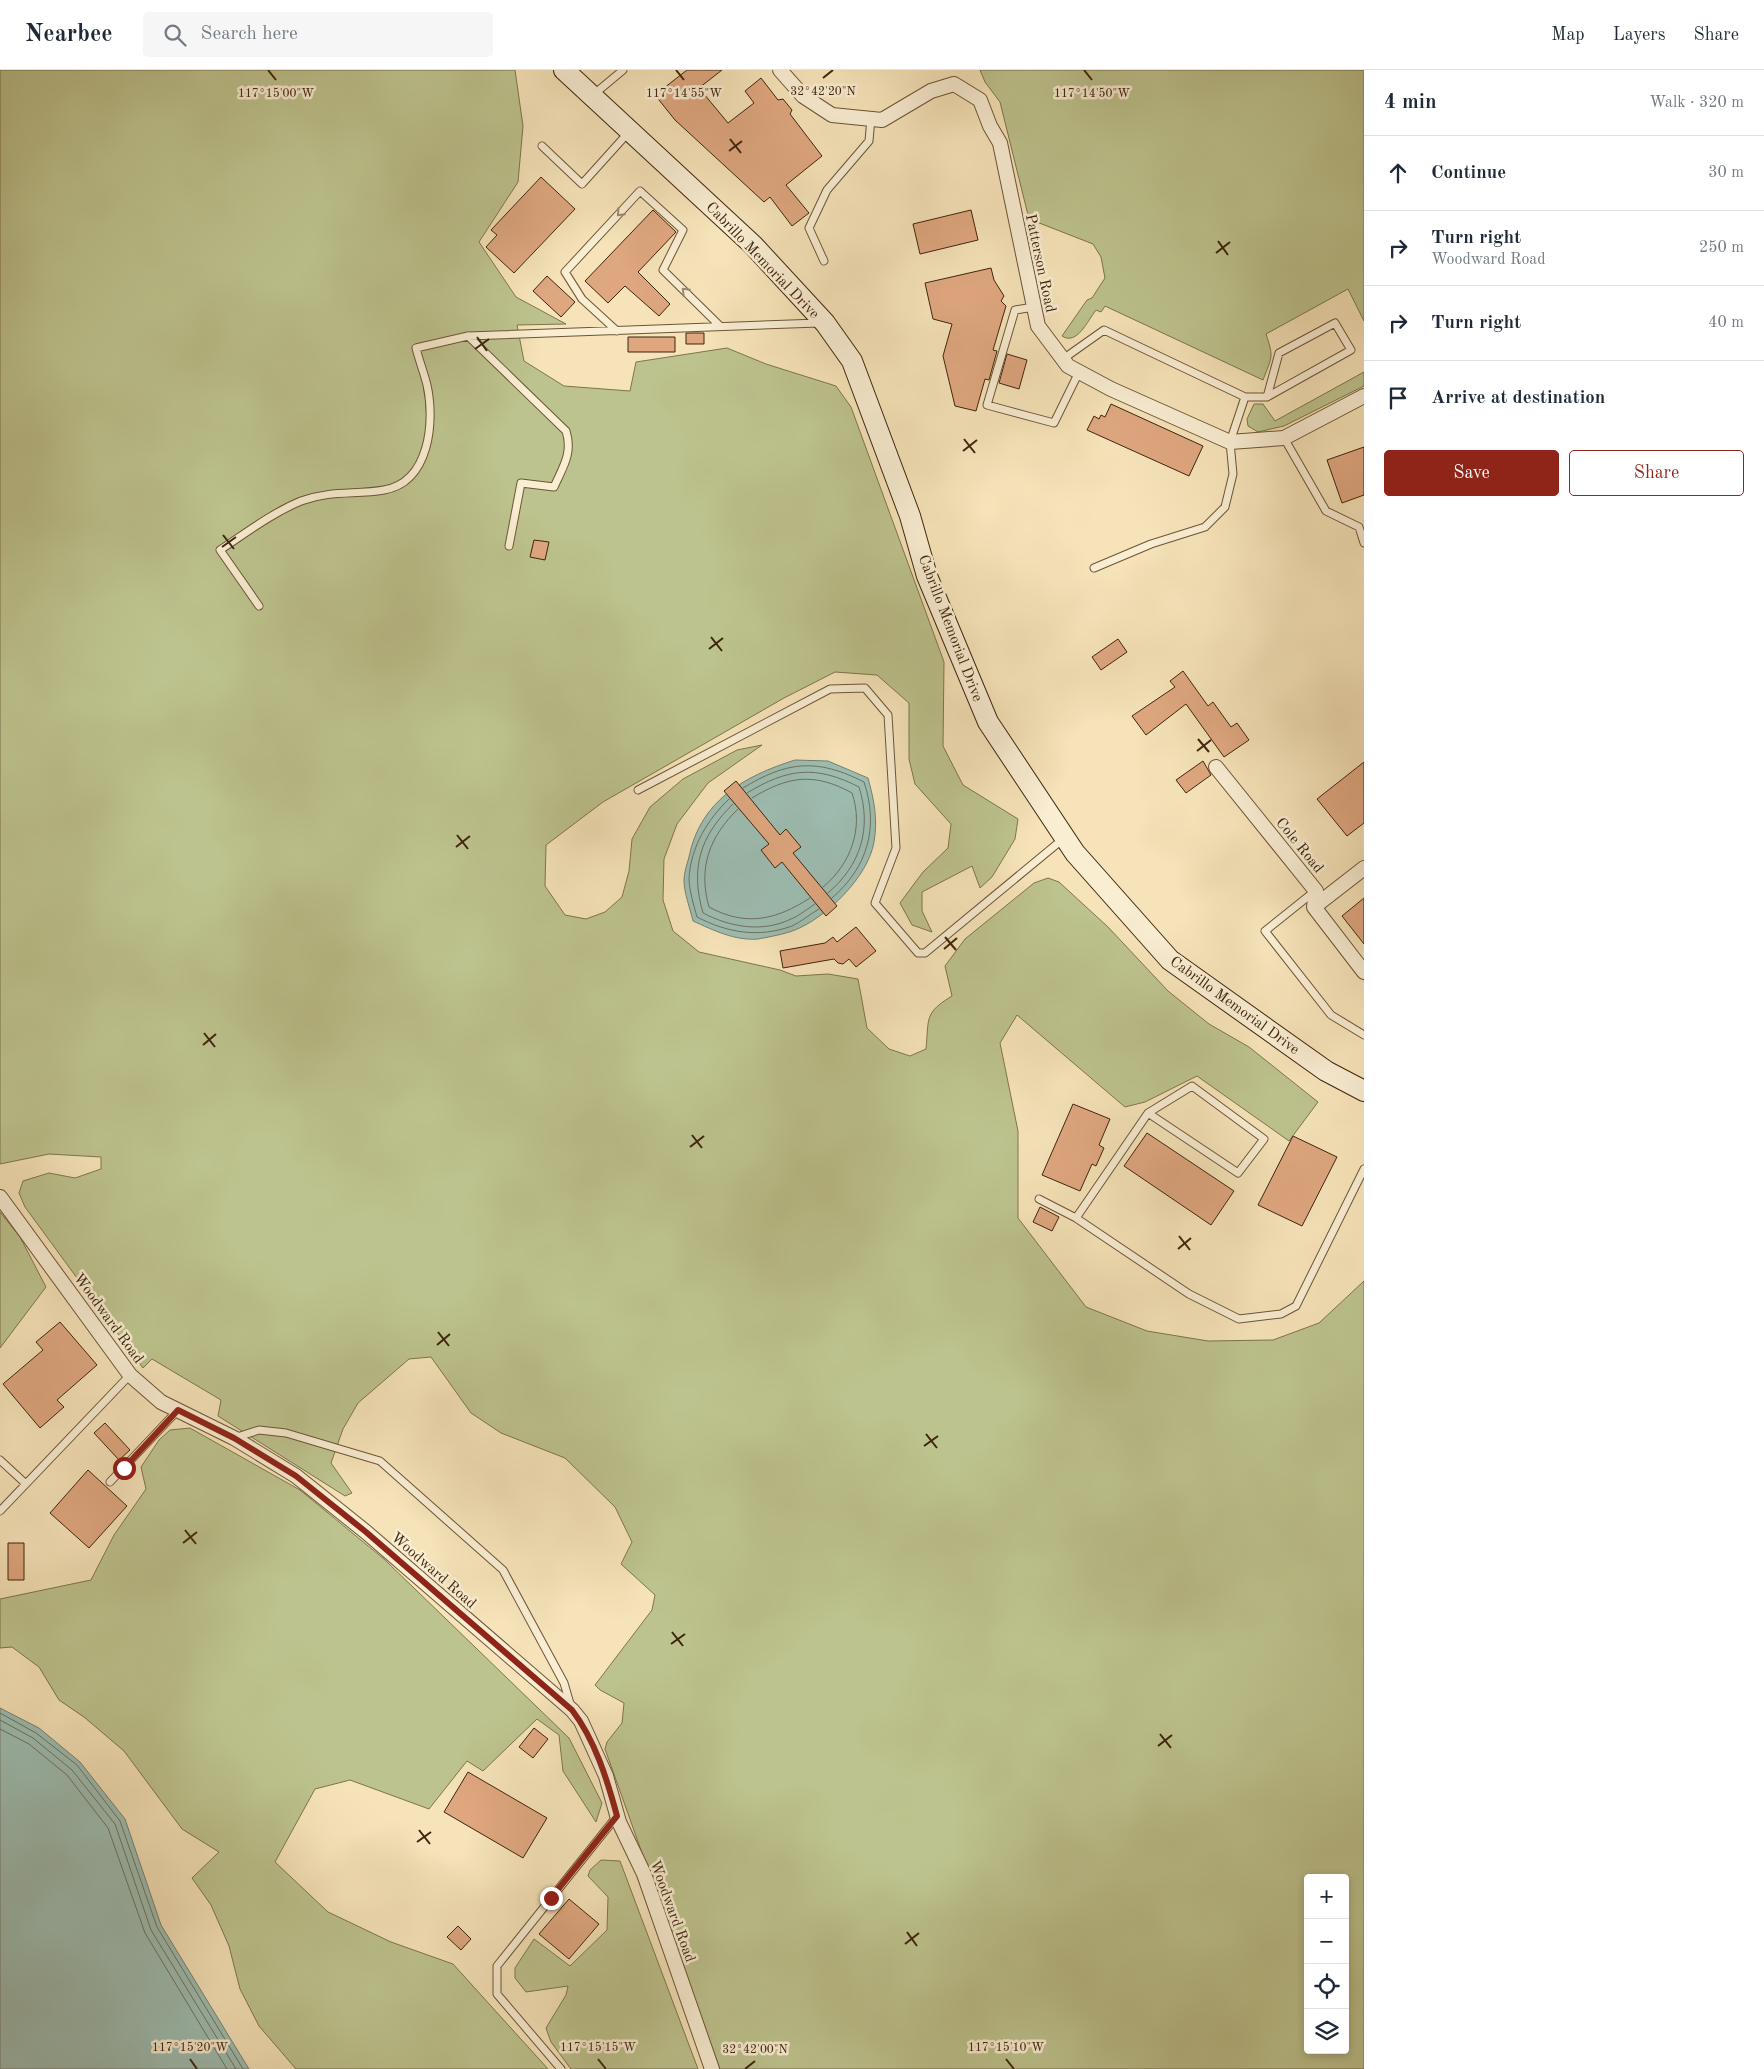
<!DOCTYPE html>
<html lang="en">
<head>
<meta charset="utf-8">
<style>
	body { margin:0; font-family:"Old Standard TT",serif; background:#f6f6f7; color:#1f2937 }
	.controls { position:absolute; right:15px; bottom:15px; display:grid; overflow:hidden; border-radius:5px; box-shadow:0 2px 8px #0003 }
	.controls button { width:45px; height:45px; display:grid; place-items:center; padding:0; border:0; border-bottom:1px solid #e0e1e3; background:#fff; color:#1f2937; font:25px sans-serif }
	.stop { position:absolute; width:15px; height:15px; margin:-11px; border:4px solid #8f2418; border-radius:50%; background:#fff }
	.stop.end { background:#8f2418; border-color:#fff; box-shadow:0 1px 5px #0008 }
	.list { margin:0; padding:0; list-style:none }
	h2 { display:flex; justify-content:space-between; align-items:center; height:65px; margin:0; padding:0 20px; font-size:21px }
	h2 small { font-size:16px; font-weight:400; color:#747a83 }
	.list li { display:grid; grid-template-columns:32px 1fr auto; gap:15px; align-items:center; box-sizing:border-box; height:75px; padding:0 20px; border-top:1px solid #e0e1e3 }
	.list b { display:block; font-size:19px; white-space:nowrap }
	.list p { margin:0; font-size:16px; white-space:nowrap; color:#747a83 }
	.list em { font-size:16px; font-style:normal; color:#747a83 }
	.actions { display:flex; gap:10px; padding:15px 20px }
	.actions a { flex:1; padding:11px 0; border:1px solid #8f2418; border-radius:5px; text-align:center; font-size:18px; color:#8f2418 }
	.actions .main { background:#8f2418; color:#fff }
	.icon { flex:none; width:28px; height:28px; fill:none; stroke:currentColor; stroke-width:2; stroke-linecap:round; stroke-linejoin:round }
	.map { position:relative; flex:none; width:1364px; height:1999px; overflow:hidden }
	header { display:flex; align-items:center; gap:30px; box-sizing:border-box; height:70px; padding:0 25px; background:#fff; border-bottom:1px solid #e0e1e3 }
	header strong { font-size:24px }
	nav { display:flex; gap:28px; margin-inline-start:auto; font-size:18px }
	.search { width:350px; height:45px; background:#f6f6f7; display:flex; align-items:center; gap:12px; box-sizing:border-box; padding:0 18px; border-radius:5px; color:#747a83; font-size:19px }
	main { display:flex }
	aside { flex:1; background:#fff }
	.map>svg:first-child { display:block }
</style>
</head>
<body>
<header>
<strong>Nearbee</strong>
<div class="search"><svg class="icon" aria-label="search" viewBox="0 0 24 24"><circle cx="10" cy="10" r="6"/><path d="M15 15l6 6"/></svg>Search here</div>
<nav><a>Map</a><a>Layers</a><a>Share</a></nav>
</header>
<main>
<div class="map">
<svg width="1364" height="1999" viewBox="0 0 1364 1999">
	<rect width="100%" height="100%" fill="#f6e3b9"/>
	<filter id="stains"><feTurbulence type="fractalNoise" baseFrequency=".004" numOctaves="4"/><feColorMatrix values="0 0 0 0 .2 0 0 0 0 .09 0 0 0 0 .02 0 0 0 .5 -.17"/></filter>
	<radialGradient id="worn" r=".72"><stop offset=".6" stop-color="#630" stop-opacity="0"/><stop offset="1" stop-color="#630" stop-opacity=".3"/></radialGradient>
	<path fill="#bdc38e" stroke="#7e744c" fill-rule="evenodd" d="M 0,0 L 515,0 L 523,56 L 518,112 L 479,172 L 516,227 L 566,254 L 517,255 L 524,291 L 564,316 L 630,321 L 636,292 L 727,278 L 766,294 L 836,316 L 851,337 L 944,592 L 943,676 L 963,715 L 1018,749 L 1015,769 L 992,807 L 980,818 L 972,796 L 922,822 L 922,841 L 932,862 L 912,855 L 900,833 L 923,802 L 948,778 L 951,754 L 915,714 L 909,689 L 909,633 L 877,605 L 835,602 L 784,628 L 603,732 L 546,775 L 545,816 L 565,845 L 586,849 L 605,842 L 622,827 L 629,801 L 632,769 L 650,737 L 683,709 L 737,680 L 762,675 L 708,713 L 677,754 L 664,789 L 663,830 L 673,861 L 699,882 L 780,900 L 796,906 L 828,904 L 858,909 L 867,958 L 889,979 L 910,986 L 926,979 C 929,948 924,943 952,926 L 945,896 L 965,869 L 1034,813 L 1048,808 L 1059,812 L 1108,857 L 1168,921 L 1209,954 L 1249,977 L 1318,1032 L 1289,1071 L 1197,1006 L 1145,1032 L 1125,1037 L 1017,945 L 1000,973 L 1018,1061 L 1018,1148 L 1086,1237 L 1147,1261 L 1208,1271 L 1273,1270 L 1319,1253 L 1364,1211 L 1364,1999 L 719,1999 L 605,1679 L 607,1672 L 622,1653 L 624,1633 L 600,1620 L 595,1615 L 652,1540 L 655,1525 L 621,1494 L 632,1472 L 615,1437 L 565,1388 L 501,1363 L 471,1343 L 431,1287 L 409,1289 L 358,1333 L 343,1359 L 331,1393 L 352,1423 L 345,1426 L 218,1346 L 221,1330 L 152,1289 L 143,1298 L 25,1137 L 19,1123 L 23,1111 L 49,1103 L 75,1108 L 101,1099 L 101,1087 L 49,1084 L 0,1094 ZM 1308,1808 L 1345,1808 L 1345,1980 L 1308,1980 Z
		M 980,0 L 1364,0 L 1364,251 L 1348,219 L 1266,264 C 1274,288 1272,286 1263,310 L 1105,236 L 1101,242 L 1096,240 C 1088,250 1077,276 1062,266 L 1087,230 L 1092,228 L 1105,208 L 1101,187 L 1093,174 L 1029,149 L 1000,32 L 985,12 Z
		M 1364,302 L 1364,316 L 1284,356 L 1258,362 L 1248,356 L 1247,349 L 1254,334 L 1263,334 L 1275,351 Z
		M 0,1142 L 20,1167 L 46,1217 L 0,1278 Z
		M 190,1358 L 300,1420 L 384,1489 L 569,1668 L 602,1733 L 596,1752 L 563,1701 L 559,1665 L 537,1649 L 483,1701 L 467,1691 L 429,1739 L 350,1710 L 315,1719 L 275,1792 L 328,1842 L 391,1872 L 453,1894 L 548,1999 L 296,1999 L 259,1956 L 240,1919 L 229,1876 L 211,1835 L 192,1808 L 219,1782 L 182,1759 L 124,1681 L 84,1647 L 59,1630 L 39,1597 L 12,1577 L 0,1578 L 0,1529 L 91,1510 L 114,1465 L 146,1419 L 141,1397 L 159,1370 L 170,1360 Z
		M 601,1790 L 620,1791 L 698,1999 L 571,1999 L 551,1972 L 546,1958 L 566,1925 L 568,1916 L 526,1922 L 515,1908 L 515,1898 L 534,1869 L 570,1896 L 607,1860 L 608,1827 L 588,1806 L 590,1800 Z"/>
	<path fill="#9dbeb3" stroke="#778070" d="M 795,690 L 828,691 L 868,708 C 874,730 878,749 874,772 C 868,807 827,847 795,860 C 785,864 769,867 758,869 C 735,871 713,860 693,851 C 690,838 684,823 684,810 C 684,803 687,794 689,787 C 700,731 744,706 795,690 Z
		M 0,1638 L 39,1658 L 80,1692 L 125,1749 L 161,1855 L 249,1999 L 0,1999 Z"/>
	<g fill="none" stroke-linecap="round" stroke-linejoin="round">
		<path stroke="#6e715f" stroke-width="1" d="M 743,718 C 787,691 817,688 864,712 C 879,757 868,797 832,828
			M 747,723 C 788,698 816,695 859,717 C 872,758 861,795 828,823
			M 752,728 C 788,706 814,702 852,723 C 864,758 851,794 823,817
			M 729,729 C 707,750 691,777 689,808 C 689,820 694,836 697,847 C 728,863 759,868 792,856 C 801,852 810,844 819,839
			M 733,734 C 700,766 690,798 703,843 C 730,857 762,863 791,849 C 799,846 807,839 815,834
			M 738,739 C 709,767 698,798 709,837 C 746,857 776,850 810,828
			M 0,1643 L 36,1663 L 77,1695 L 120,1751 L 157,1857 L 243,1999
			M 0,1650 L 33,1668 L 72,1700 L 115,1754 L 151,1860 L 236,1999
			M 0,1659 L 29,1674 L 67,1705 L 108,1758 L 145,1863 L 227,1999"/>
	</g>
	<path fill="#dfa780" stroke="#3e240b" d="M 687,0 L 722,0 L 699,18 L 728,53 L 754,33 L 745,21 L 761,8 L 778,30 L 783,29 L 792,40 L 790,44 L 822,86 L 786,115 L 809,143 L 792,156 L 770,127 L 764,132 L 675,50 L 655,25 Z
		M 541,107 L 575,139 L 514,203 L 486,177 L 497,165 L 491,160 Z
		M 653,140 L 676,162 L 638,202 L 670,234 L 659,246 L 625,216 L 608,233 L 585,211 Z
		M 971,140 L 978,170 L 920,184 L 913,154 Z
		M 991,198 L 994,210 L 1004,226 L 1001,231 L 1006,236 L 993,280 L 997,281 L 989,310 L 985,309 L 976,341 L 955,336 L 943,286 L 952,254 L 933,249 L 925,213 Z
		M 547,206 L 575,232 L 561,247 L 533,221 Z
		M 686,263 L 704,263 L 704,274 L 686,274 Z
		M 628,267 L 675,267 L 675,282 L 628,282 Z
		M 1007,284 L 1027,290 L 1019,319 L 999,313 Z
		M 1111,334 L 1203,376 L 1189,406 L 1087,360 L 1094,346 L 1099,349 L 1101,345 L 1105,347 Z
		M 1364,377 L 1364,425 L 1342,433 L 1327,390 Z
		M 534,470 L 549,472 L 545,490 L 530,487 Z
		M 1118,569 L 1127,582 L 1101,600 L 1092,587 Z
		M 1183,601 L 1208,636 L 1213,632 L 1231,657 L 1237,653 L 1249,670 L 1224,687 L 1186,634 L 1146,665 L 1132,646 L 1175,617 L 1170,611 Z
		M 1203,691 L 1211,705 L 1186,723 L 1176,710 Z
		M 1364,692 L 1364,753 L 1347,766 L 1317,729 Z
		M 736,711 L 780,765 L 786,759 L 801,777 L 793,783 L 837,836 L 826,846 L 782,792 L 775,798 L 761,780 L 769,774 L 724,721 Z
		M 1364,828 L 1364,874 L 1342,846 Z
		M 856,857 L 876,881 L 856,897 L 849,889 L 843,894 L 838,893 L 834,889 L 783,898 L 780,881 L 825,873 L 833,867 L 837,872 Z
		M 1073,1034 L 1110,1049 L 1099,1075 L 1104,1078 L 1096,1096 L 1092,1094 L 1080,1121 L 1042,1105 Z
		M 1147,1063 L 1234,1121 L 1211,1155 L 1124,1096 Z
		M 1293,1066 L 1337,1087 L 1302,1156 L 1258,1135 Z
		M 1040,1137 L 1059,1147 L 1052,1161 L 1033,1152 Z
		M 60,1252 L 97,1295 L 57,1330 L 64,1337 L 40,1358 L 3,1314 L 43,1280 L 36,1272 Z
		M 105,1353 L 130,1380 L 119,1390 L 94,1363 Z
		M 88,1400 L 127,1436 L 89,1478 L 50,1443 Z
		M 8,1473 L 24,1473 L 24,1510 L 8,1510 Z
		M 534,1658 L 548,1669 L 533,1688 L 519,1677 Z
		M 468,1702 L 547,1748 L 523,1788 L 444,1742 Z
		M 569,1829 L 599,1854 L 569,1889 L 539,1864 Z
		M 458,1856 L 471,1869 L 461,1880 L 447,1867 Z"/>
	<g fill="none" stroke-linecap="round" stroke-linejoin="round">
		<g stroke="#6c5436" stroke-width="9">
			<path id="service" d="M 593,25 L 623,0
				M 542,76 L 582,114 L 628,63
				M 824,191 L 809,158 L 827,120 L 869,71 L 871,48
				M 1034,237 L 1015,240 L 987,335 L 1054,353 L 1079,302
				M 617,261 L 582,229 L 565,202 L 640,121 L 683,160 L 663,200 L 720,256
				M 468,266 L 566,361 C 573,383 563,397 554,417 L 521,413 L 509,476
				M 1063,289 L 1104,260 L 1245,327 L 1267,327 L 1351,280 L 1335,253 L 1279,283 L 1267,327
				M 1284,368 L 1326,441 L 1359,457 L 1364,473
				M 1094,498 L 1151,474 L 1205,457 L 1225,437 L 1233,404 L 1230,372 L 1245,327
				M 259,536 L 220,480 C 246,463 272,443 301,431 C 331,420 355,425 384,420 C 430,412 435,351 427,315 C 424,303 419,290 416,278 L 468,266 L 819,253
				M 638,720 L 830,619 L 865,618 L 888,645 L 896,778 L 875,833 L 918,883 L 925,883 L 1063,769
				M 1315,821 L 1265,861 L 1331,945 L 1364,965
				M 1039,1129 L 1076,1148 L 1189,1224 L 1239,1249 L 1281,1244 L 1296,1236 L 1364,1099
				M 1076,1148 L 1148,1043 L 1192,1016 L 1264,1069 L 1238,1103 L 1148,1043
				M 234,1368 L 259,1360 L 286,1363 L 380,1391 L 503,1500 L 564,1613 L 571,1637
				M 0,1390 L 26,1414
				M 110,1412 L 178,1340
				M 0,1441 L 130,1305
				M 561,1999 L 497,1924 L 497,1896 L 617,1746"/>
		</g>
		<g stroke="#6c5436" stroke-width="16">
			<path id="minor" d="M 780,0 L 803,26 L 832,45 L 882,50 L 931,21 L 954,14 L 980,30 L 990,56 L 1000,73 L 1038,256 L 1068,296 L 1111,319 L 1230,372 L 1284,368 L 1364,326
				M 1216,697 L 1316,821 L 1314,837 L 1364,902
				M 1314,837 L 1364,798
				M 0,1127 L 130,1305 L 161,1332 L 234,1368 L 296,1406 L 366,1462 L 572,1640 L 581,1651 L 606,1706 L 619,1752 L 644,1804 L 712,1999"/>
		</g>
		<g stroke="#3e240b" stroke-width="22">
			<path id="secondary" d="M 564,0 L 753,175 L 825,253 L 852,291 L 910,446 L 927,506 L 988,652 L 1075,783 L 1170,890 L 1326,1001 L 1364,1021"/>
		</g>
		<use href="#service" stroke="#f9edd2" stroke-width="7"/>
		<use href="#minor" stroke="#f9edd2" stroke-width="14"/>
		<use href="#secondary" stroke="#f9edd2" stroke-width="20"/>
	</g>
	<defs><path id="oneway-chevron" d="M-2-3.5L2.5 0L-2 3.5" fill="none" stroke-width="1.6" stroke-linecap="round" stroke-linejoin="round" transform="scale(1.25)"/></defs>
	<g stroke="#9c886e">
		<use href="#oneway-chevron" transform="translate(620 143) rotate(133)"/>
		<use href="#oneway-chevron" transform="translate(685 221) rotate(-135)"/>
	</g>
	<g fill="none" stroke-linecap="round" stroke-linejoin="round">
		<path stroke="#8f2418" stroke-width="6" d="M 124,1398 L 178,1340 L 234,1368 L 296,1406 L 366,1462 L 572,1640 C 595,1670 607,1709 617,1746 L 551,1828"/>
	</g>
	<path fill="none" stroke="#3e240b" stroke-width="2" d="M 268,0 L 276,10M 676,0 L 684,10M 1084,0 L 1092,10M 823,8 L 833,0M 730,69 L 741,83M 729,81 L 742,71M 1218,171 L 1228,185M 1216,183 L 1230,172M 477,267 L 487,281M 475,279 L 489,269M 964,369 L 975,383M 963,381 L 977,370M 223,465 L 234,479M 222,477 L 236,467M 711,567 L 722,581M 709,579 L 723,568M 1198,669 L 1209,682M 1197,681 L 1211,670M 457,765 L 468,779M 456,777 L 470,766M 945,867 L 956,880M 944,879 L 957,868M 204,963 L 215,977M 203,975 L 216,964M 692,1065 L 702,1078M 690,1077 L 704,1066M 1179,1166 L 1190,1180M 1178,1179 L 1191,1168M 438,1262 L 449,1276M 437,1275 L 450,1264M 926,1364 L 937,1378M 924,1376 L 938,1366M 185,1460 L 196,1474M 183,1473 L 197,1462M 672,1562 L 683,1576M 671,1574 L 685,1564M 1160,1664 L 1171,1678M 1158,1676 L 1172,1665M 419,1760 L 430,1774M 417,1772 L 431,1762M 907,1862 L 917,1876M 905,1874 L 919,1863M 190,1989 L 197,1999M 598,1989 L 606,1999M 1006,1989 L 1014,1999M 745,1999 L 755,1991"/>
	<g text-anchor="middle" stroke-width="5" stroke-linejoin="round" paint-order="stroke">
		<g font-size="15" fill="#3e240b" stroke="#f9edd2">
			<text transform="translate(763 190) rotate(46)" y="5">Cabrillo Memorial Drive</text>
			<text transform="translate(1041 193) rotate(78)" y="5">Patterson Road</text>
			<text transform="translate(951 558) rotate(69)" y="5">Cabrillo Memorial Drive</text>
			<text transform="translate(1300 775) rotate(51)" y="5">Cole Road</text>
			<text transform="translate(1235 935) rotate(36)" y="5">Cabrillo Memorial Drive</text>
			<text transform="translate(109 1248) rotate(54)" y="5">Woodward Road</text>
			<text transform="translate(434 1500) rotate(41)" y="5">Woodward Road</text>
			<text transform="translate(673 1841) rotate(70)" y="5">Woodward Road</text>
		</g>
	</g>
	<g font-size="12" text-anchor="middle" fill="#3e240b" stroke="#f9edd2" stroke-width="5" stroke-linejoin="round" paint-order="stroke">
		<text x="823" y="25">32°42'20"N</text>
		<text x="276" y="27">117°15'00"W</text>
		<text x="684" y="27">117°14'55"W</text>
		<text x="1092" y="27">117°14'50"W</text>
		<text x="190" y="1981">117°15'20"W</text>
		<text x="598" y="1981">117°15'15"W</text>
		<text x="1006" y="1981">117°15'10"W</text>
		<text x="755" y="1983">32°42'00"N</text>
	</g>
	<rect width="100%" height="100%" filter="url(#stains)"/>
	<rect width="100%" height="100%" fill="url(#worn)"/>
</svg>
<div class="controls">
<button>+</button>
<button>−</button>
<button><svg class="icon" aria-label="locate" viewBox="0 0 24 24"><circle cx="12" cy="12" r="6"/><path d="M12 2v4M12 18v4M2 12h4M18 12h4"/></svg></button>
<button><svg class="icon" aria-label="layers" viewBox="0 0 24 24"><path d="M12 4l9 5-9 5-9-5zM3 14l9 5 9-5"/></svg></button>
</div>
<div class="stop" style="left:124px;top:1398px"></div>
<div class="stop end" style="left:551px;top:1828px"></div>
</div>
<aside>
<h2>4 min<small>Walk · 320 m</small></h2>
<ul class="list">
<li><svg class="icon" aria-label="ahead" viewBox="0 0 24 24"><path d="M12 20V5M6 11l6-6 6 6"/></svg><div><b>Continue</b></div><em>30 m</em></li>
<li><svg class="icon" aria-label="right" viewBox="0 0 24 24"><path d="M7 20v-9h11M14 6l5 5-5 5"/></svg><div><b>Turn right</b><p>Woodward Road</p></div><em>250 m</em></li>
<li><svg class="icon" aria-label="right" viewBox="0 0 24 24"><path d="M7 20v-9h11M14 6l5 5-5 5"/></svg><div><b>Turn right</b></div><em>40 m</em></li>
<li><svg class="icon" aria-label="arrive" viewBox="0 0 24 24"><path d="M6 21V4h12l-3 4 3 4H6"/></svg><div><b>Arrive at destination</b></div></li>
</ul>
<div class="actions"><a class="main">Save</a><a>Share</a></div>
</aside>
</main>
</body>
</html>
